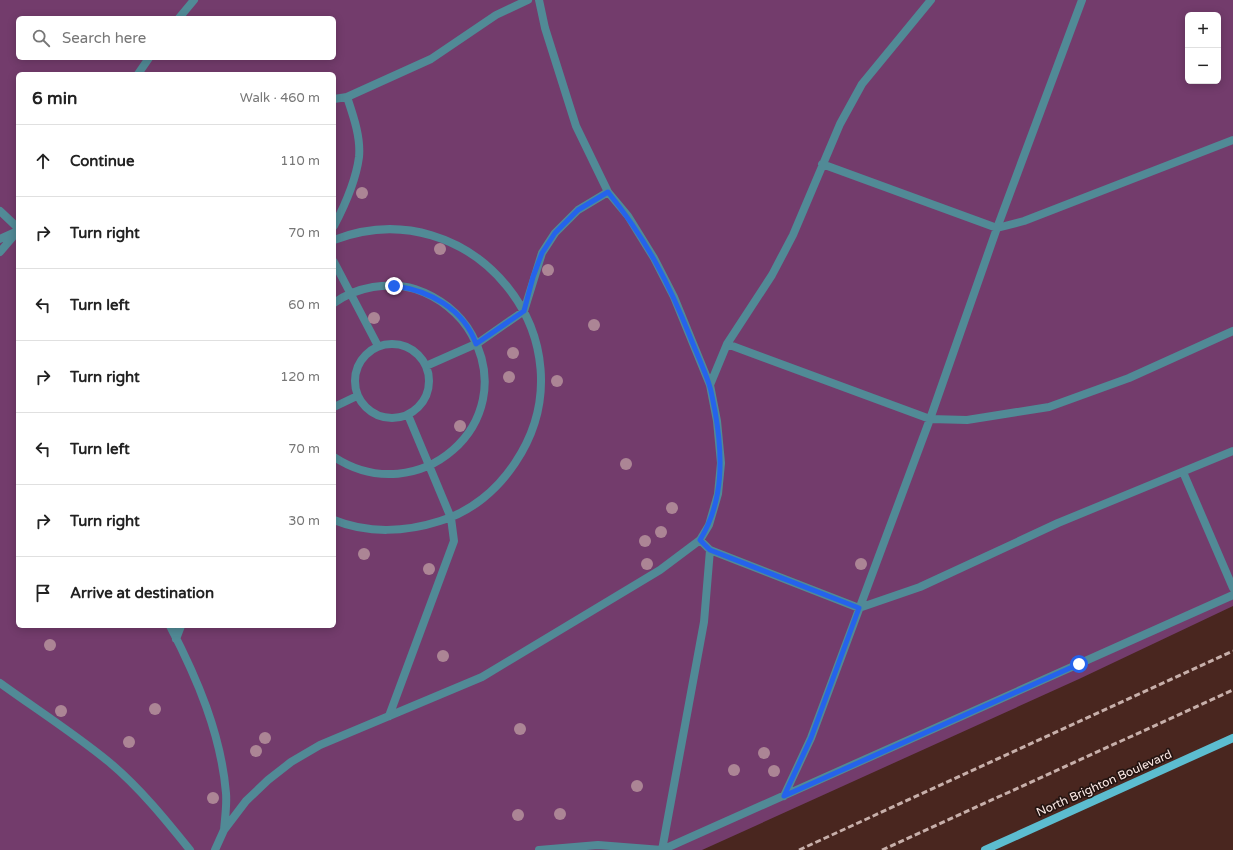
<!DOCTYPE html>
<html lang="en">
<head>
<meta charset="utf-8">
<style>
	body { margin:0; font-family:"Varela Round",sans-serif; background:#f2f2f2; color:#222 }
	.controls { position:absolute; right:12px; top:12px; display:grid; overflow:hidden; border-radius:6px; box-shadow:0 2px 10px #0003 }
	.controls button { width:36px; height:36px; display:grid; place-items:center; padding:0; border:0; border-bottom:1px solid #e0e0e0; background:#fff; color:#222; font:20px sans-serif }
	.stop { position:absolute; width:12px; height:12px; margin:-9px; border:3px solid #2563eb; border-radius:50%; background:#fff }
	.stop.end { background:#2563eb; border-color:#fff; box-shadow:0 1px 4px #0008 }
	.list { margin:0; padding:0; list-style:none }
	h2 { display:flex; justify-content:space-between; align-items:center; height:52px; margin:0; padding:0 16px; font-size:17px }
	h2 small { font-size:13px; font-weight:400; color:#767676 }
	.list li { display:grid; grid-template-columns:26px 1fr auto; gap:12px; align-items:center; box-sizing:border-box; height:72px; padding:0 16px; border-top:1px solid #e0e0e0 }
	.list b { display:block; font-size:15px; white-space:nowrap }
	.list em { font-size:13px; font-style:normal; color:#767676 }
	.icon { flex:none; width:22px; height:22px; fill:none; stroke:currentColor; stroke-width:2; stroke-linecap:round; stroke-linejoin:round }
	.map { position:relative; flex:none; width:1233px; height:850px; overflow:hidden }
	.search { position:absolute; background:#fff; box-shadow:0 2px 10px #0003; left:16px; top:16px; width:320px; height:44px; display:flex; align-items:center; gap:10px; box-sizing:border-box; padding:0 14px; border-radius:6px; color:#767676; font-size:15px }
	.panel { position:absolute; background:#fff; box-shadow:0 2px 10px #0003; left:16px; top:72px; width:320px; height:556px; border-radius:6px }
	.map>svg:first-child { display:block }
</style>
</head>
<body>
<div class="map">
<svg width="1233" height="850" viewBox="0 0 1233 850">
	<rect width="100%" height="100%" fill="#49261f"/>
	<path fill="#733c6c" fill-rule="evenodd" d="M 0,0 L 1233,0 L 1233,606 L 1079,679 L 702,850 L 0,850 ZM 1188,15 L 1218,15 L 1218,81 L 1188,81 ZM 18,18 L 334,18 L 334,58 L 18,58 ZM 18,74 L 334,74 L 334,626 L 18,626 Z"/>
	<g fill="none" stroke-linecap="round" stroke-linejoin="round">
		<path stroke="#518a96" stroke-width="8" d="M 179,18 L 194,0
			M 138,74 L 149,58
			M 334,99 L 347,97 L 431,59 L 496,15 L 528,0
			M 822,164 L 997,228 L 1024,221 L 1233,140
			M 0,211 L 18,228
			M 334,226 C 345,205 356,180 359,157 C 361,137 353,115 347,97
			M 0,239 L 15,232
			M 334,240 C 471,187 597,341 515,463 C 497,490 471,512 440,521 C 406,532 368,534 334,520
			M 0,252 L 18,231
			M 334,262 L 378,346
			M 334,303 C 356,287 389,281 415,289 C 439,297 460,313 472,335 C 521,424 418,512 334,457
			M355 381a37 37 0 1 1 74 0a37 37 0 1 1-74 0Z
			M 727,344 L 930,419 L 967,420 L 1049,407 L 1129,378 L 1233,331
			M 426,366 L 478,343 L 524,311 L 542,253 L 555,233 L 578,210 L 608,192
			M 710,385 L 727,344 L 772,275 L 793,235 L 840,124 L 862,84 L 931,0
			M 334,407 L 357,396
			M 1183,472 L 1233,588
			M 700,540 L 710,550 L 859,608 L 920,587 L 1058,523 L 1233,451
			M 170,626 C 197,678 221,734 226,793 C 227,805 225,818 224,830
			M 176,639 L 181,626
			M 0,683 C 36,709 75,734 109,762 C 140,788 165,819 190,850
			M 389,716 L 454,541 L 451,518 L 408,415
			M 784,796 L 811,738 L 930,419 L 997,228 L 1082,0
			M 215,850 L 224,830 L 246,801 L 268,780 L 291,762 L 320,745 L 482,677 L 660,570 L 700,540 L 709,525 L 718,494 L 721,463 L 717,421 L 710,385 L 674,297 L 654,258 L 628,216 L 608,192 L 576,126 L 545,28 L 539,0
			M 539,850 L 598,845 L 662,850 L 704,622 L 710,550
			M 662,850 L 1233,595"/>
		<path stroke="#5cbdd0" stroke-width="8" d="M 985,850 L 1233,738"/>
		<path stroke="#c7afaa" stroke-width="3" stroke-dasharray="6 3" stroke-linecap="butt" d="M 799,850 L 1233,651
			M 882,850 L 1233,690"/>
	</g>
	<g fill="#ac8595">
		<circle cx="362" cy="193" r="6"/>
		<circle cx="440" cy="249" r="6"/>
		<circle cx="548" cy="270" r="6"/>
		<circle cx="374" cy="318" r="6"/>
		<circle cx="594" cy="325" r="6"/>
		<circle cx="513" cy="353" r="6"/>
		<circle cx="509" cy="377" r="6"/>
		<circle cx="557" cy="381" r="6"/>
		<circle cx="460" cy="426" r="6"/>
		<circle cx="626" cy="464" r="6"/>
		<circle cx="672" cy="508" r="6"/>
		<circle cx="661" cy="532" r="6"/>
		<circle cx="645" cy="541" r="6"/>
		<circle cx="364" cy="554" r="6"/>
		<circle cx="647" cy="564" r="6"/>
		<circle cx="861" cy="564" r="6"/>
		<circle cx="429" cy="569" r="6"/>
		<circle cx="50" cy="645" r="6"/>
		<circle cx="443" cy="656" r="6"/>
		<circle cx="155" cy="709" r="6"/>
		<circle cx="61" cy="711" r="6"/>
		<circle cx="520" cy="729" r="6"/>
		<circle cx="265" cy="738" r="6"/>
		<circle cx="129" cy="742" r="6"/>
		<circle cx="256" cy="751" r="6"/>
		<circle cx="764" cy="753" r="6"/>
		<circle cx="734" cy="770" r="6"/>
		<circle cx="774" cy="771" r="6"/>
		<circle cx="637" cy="786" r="6"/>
		<circle cx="213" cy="798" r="6"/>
		<circle cx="560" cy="814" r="6"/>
		<circle cx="518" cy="815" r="6"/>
	</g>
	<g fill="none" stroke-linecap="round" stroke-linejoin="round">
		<path stroke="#2563eb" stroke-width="5" d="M 394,286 C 429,290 464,309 476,344 L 524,311 L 533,277 L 542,253 L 555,233 L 578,210 L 608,192 C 646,239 669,283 691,339 C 697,354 704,369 709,384 C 712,393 713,402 715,411 C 723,456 724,501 700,540 L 710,550 L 859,608 L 811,738 L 784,796 L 1079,664"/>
	</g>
	<g text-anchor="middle" stroke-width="3.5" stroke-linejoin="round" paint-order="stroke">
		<g font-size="12" fill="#fce9e5" stroke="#241411">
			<text transform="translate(1104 783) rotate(-24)" y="4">North Brighton Boulevard</text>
		</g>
	</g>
</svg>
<div class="controls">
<button>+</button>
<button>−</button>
</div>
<div class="stop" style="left:1079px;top:664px"></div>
<div class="stop end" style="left:394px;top:286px"></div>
<div class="search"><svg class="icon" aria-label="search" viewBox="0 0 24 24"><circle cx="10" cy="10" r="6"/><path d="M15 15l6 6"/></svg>Search here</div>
<section class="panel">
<h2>6 min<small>Walk · 460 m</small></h2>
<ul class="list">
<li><svg class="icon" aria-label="ahead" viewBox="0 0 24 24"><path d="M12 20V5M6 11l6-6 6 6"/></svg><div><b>Continue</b></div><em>110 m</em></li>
<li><svg class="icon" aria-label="right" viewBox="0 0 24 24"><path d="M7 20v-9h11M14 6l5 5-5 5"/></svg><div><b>Turn right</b></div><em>70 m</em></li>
<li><svg class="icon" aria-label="left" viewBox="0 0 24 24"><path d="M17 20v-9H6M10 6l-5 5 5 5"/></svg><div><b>Turn left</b></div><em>60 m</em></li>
<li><svg class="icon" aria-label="right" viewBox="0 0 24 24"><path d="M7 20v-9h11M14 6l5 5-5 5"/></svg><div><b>Turn right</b></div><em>120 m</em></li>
<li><svg class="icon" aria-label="left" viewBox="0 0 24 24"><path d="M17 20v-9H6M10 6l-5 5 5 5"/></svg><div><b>Turn left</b></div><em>70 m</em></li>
<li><svg class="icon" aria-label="right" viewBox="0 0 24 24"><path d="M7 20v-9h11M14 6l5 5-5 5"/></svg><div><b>Turn right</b></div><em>30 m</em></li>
<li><svg class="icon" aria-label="arrive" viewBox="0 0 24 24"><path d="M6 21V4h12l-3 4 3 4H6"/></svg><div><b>Arrive at destination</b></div></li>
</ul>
</section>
</div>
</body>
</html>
